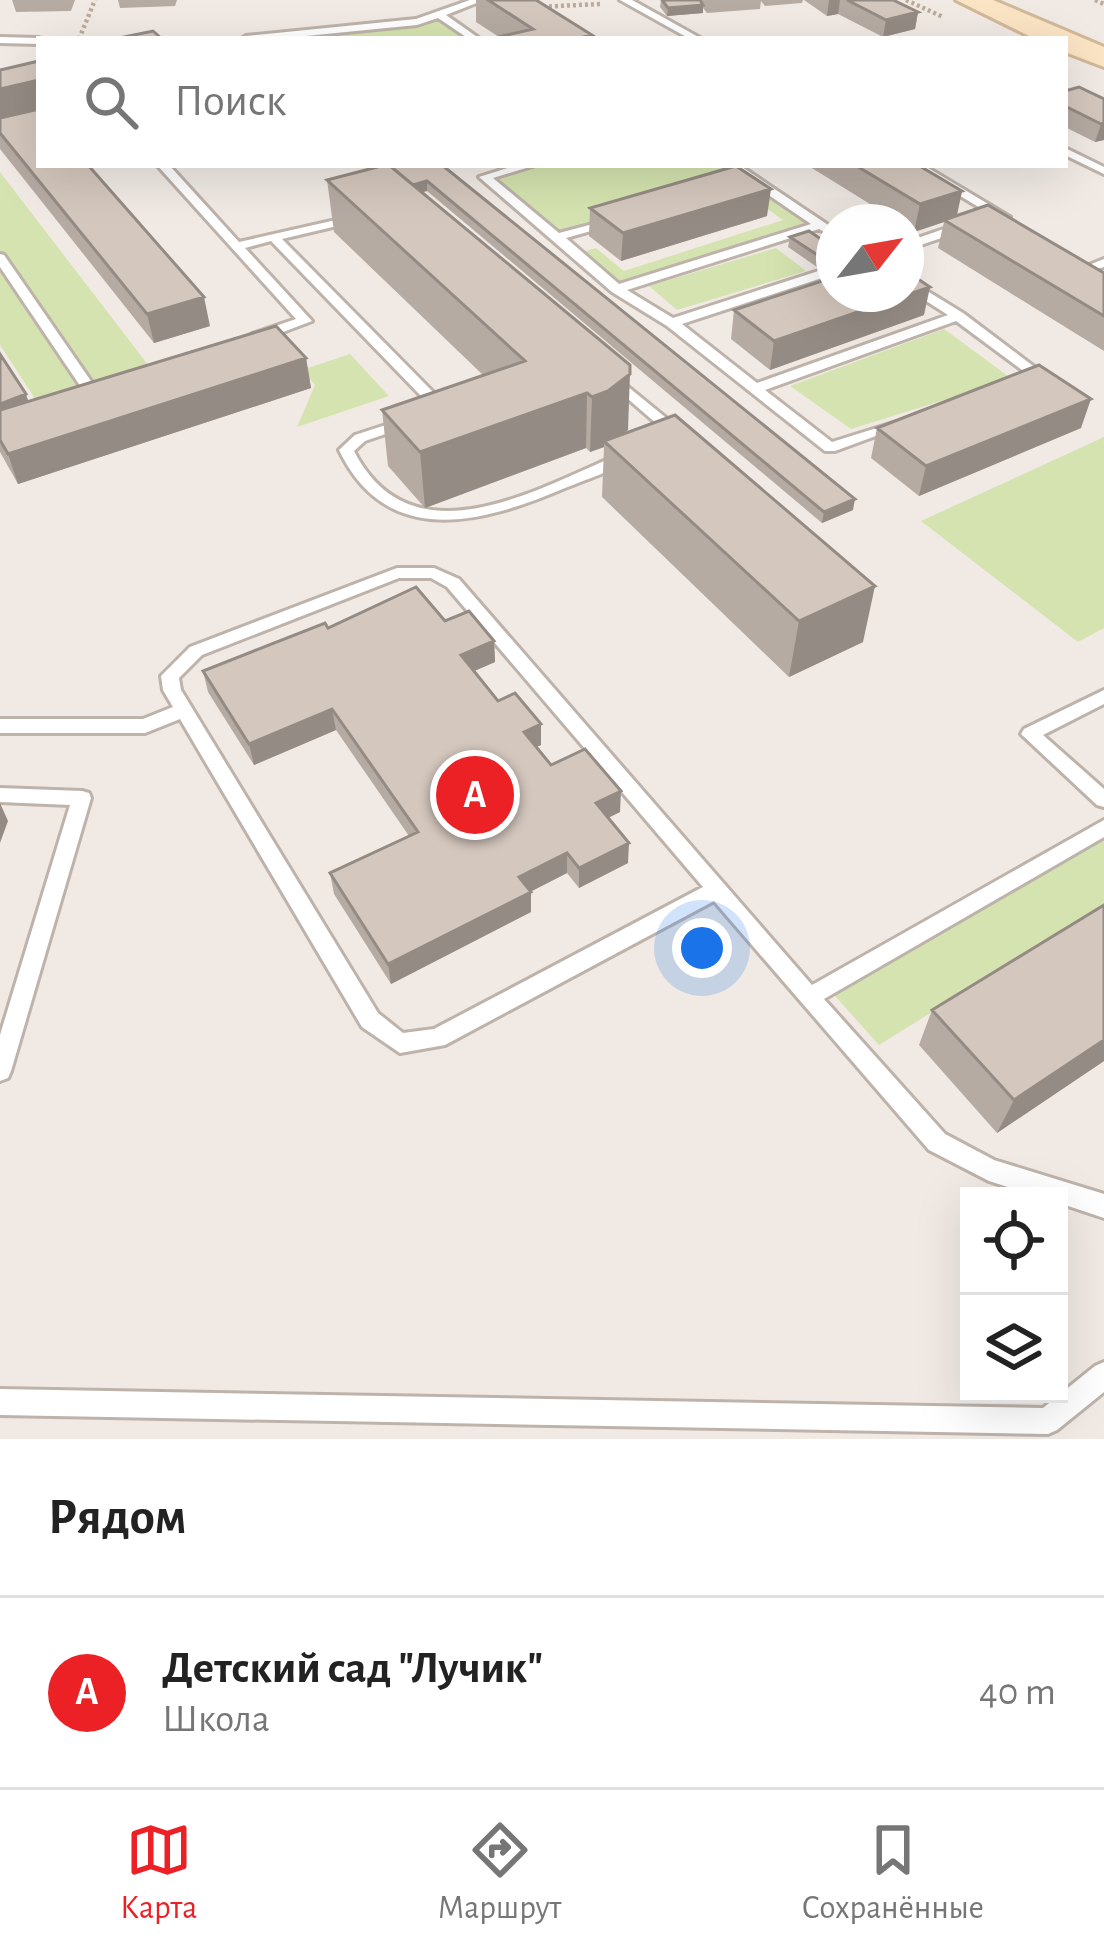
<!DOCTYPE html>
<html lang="ru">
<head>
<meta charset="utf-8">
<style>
	body { margin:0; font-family:"Alegreya Sans",sans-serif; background:#f2f2f2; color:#222 }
	.controls { position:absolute; right:36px; bottom:36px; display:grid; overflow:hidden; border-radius:0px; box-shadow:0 12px 48px #0002 }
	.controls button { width:108px; height:108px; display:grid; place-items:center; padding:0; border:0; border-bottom:3px solid #e0e0e0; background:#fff; color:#222; font:60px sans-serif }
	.compass { position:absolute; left:816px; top:204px; width:108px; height:108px; border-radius:50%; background:#fff; box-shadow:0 12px 48px #0002; rotate:59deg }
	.you { position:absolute; left:702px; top:948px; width:42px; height:42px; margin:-30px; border:9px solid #fff; border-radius:50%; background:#1a73e8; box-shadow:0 0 0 18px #1a73e833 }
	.badge { display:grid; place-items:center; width:78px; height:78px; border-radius:50%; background:#eb2126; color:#fff; font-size:39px; font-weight:700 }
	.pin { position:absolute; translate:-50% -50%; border:6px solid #fff; box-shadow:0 3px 12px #0006 }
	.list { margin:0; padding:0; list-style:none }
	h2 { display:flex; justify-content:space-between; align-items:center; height:156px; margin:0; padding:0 48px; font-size:51px }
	h2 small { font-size:39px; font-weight:400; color:#767676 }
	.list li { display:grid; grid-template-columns:78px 1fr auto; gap:36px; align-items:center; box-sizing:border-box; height:192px; padding:0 48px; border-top:3px solid #e0e0e0 }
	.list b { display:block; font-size:45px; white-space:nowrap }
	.list p { margin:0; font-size:39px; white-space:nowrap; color:#767676 }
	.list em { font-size:39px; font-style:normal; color:#767676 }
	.icon { flex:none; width:66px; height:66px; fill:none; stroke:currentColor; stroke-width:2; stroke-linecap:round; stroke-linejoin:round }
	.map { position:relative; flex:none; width:1104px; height:1439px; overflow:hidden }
	.search { position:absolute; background:#fff; box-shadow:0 12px 48px #0002; left:36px; right:36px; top:36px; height:132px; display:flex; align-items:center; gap:30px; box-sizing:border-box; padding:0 42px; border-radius:0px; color:#767676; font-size:45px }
	.sheet { height:348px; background:#fff }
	nav { display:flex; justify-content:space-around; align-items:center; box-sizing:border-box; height:168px; border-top:3px solid #e0e0e0; background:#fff; font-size:33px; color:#767676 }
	nav a { display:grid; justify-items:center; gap:6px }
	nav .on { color:#eb2126 }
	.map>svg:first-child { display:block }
</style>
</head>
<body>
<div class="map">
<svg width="1104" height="1439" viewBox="0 0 1104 1439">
	<rect width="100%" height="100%" fill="#f1eae4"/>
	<path fill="#d4e3af" d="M 440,15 L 475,39 L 246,39 L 417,22 Z
		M 530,165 L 731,165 L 752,179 L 557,237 L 485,177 Z
		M 0,172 L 152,370 L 49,420 L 0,345 Z
		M 763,186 L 821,225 L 617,289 L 577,254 L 596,248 L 624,271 L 783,220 L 744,192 Z
		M 776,248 L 806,271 L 677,310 L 649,286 Z
		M 944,329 L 1012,379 L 851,429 L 790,386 Z
		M 350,354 L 389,396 L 297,427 L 315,385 L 302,370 Z
		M 1104,437 L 1104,628 L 1078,642 L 921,521 Z
		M 1104,828 L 1104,905 L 879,1045 L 827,987 Z"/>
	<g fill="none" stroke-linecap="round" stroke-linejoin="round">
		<g stroke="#beb3aa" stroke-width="6">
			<path id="lane" d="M 470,0 L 484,0 L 446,15 L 480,39 L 469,39 L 438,18 L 417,25 L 275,39 L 241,39 L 246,36 L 416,19 Z
				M 620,0 L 632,0 L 702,39 L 690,39 Z
				M 0,37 L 39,38 L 42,39 L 39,39 L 39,44 L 0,43 Z
				M 1065,148 L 1104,167 L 1104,174 L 1065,155 Z
				M 157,165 L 169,165 L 239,242 L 358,215 L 358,221 L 282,239 L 435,394 L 442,404 L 434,415 L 424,415 L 422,412 L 428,404 L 425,400 L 271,241 L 245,248 L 312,321 L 262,340 L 252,340 L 252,334 L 296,319 Z
				M 517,165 L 536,165 L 493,178 L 559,233 L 612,219 L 612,225 L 566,238 L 619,284 L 811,224 L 725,165 L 739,165 L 834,229 L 834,238 L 819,229 L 627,290 L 673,318 L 834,266 L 834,274 L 682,324 L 757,383 L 948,315 L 906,288 L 906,278 L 963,313 L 1049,378 L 1042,382 L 1037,381 L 956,321 L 765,390 L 832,442 L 896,422 L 903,426 L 835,451 L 825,451 L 667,326 L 612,292 L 479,177 Z
				M 909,165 L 923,165 L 1010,217 L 1000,220 Z
				M 964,222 L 970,226 L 968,229 L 906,250 L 906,242 Z
				M 0,254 L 4,255 L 93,384 L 110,382 L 110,388 L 85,393 L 0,267 Z
				M 1104,259 L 1104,267 L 1090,271 L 1084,267 Z
				M 611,373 L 681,430 L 681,436 L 671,436 L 606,380 L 606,374 Z
				M 404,419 L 411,423 L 409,426 L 365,441 L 354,451 C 412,564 537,489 620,454 L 625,453 L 632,457 C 614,471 587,479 565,488 C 483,523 387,550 339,450 L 355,435 Z
				M 397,568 L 434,568 L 459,579 L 812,985 L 1104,820 L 1104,837 L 824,999 L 945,1134 L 994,1160 L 1104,1194 L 1104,1218 L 1059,1203 L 1059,1196 L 1036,1196 L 989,1181 L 929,1150 L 714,901 L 445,1045 L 400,1053 L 362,1027 L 180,719 L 145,733 L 0,733 L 0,719 L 143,719 L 173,707 L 163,690 L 161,676 L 190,647 ZM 399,578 L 431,578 L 447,587 L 703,887 L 434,1029 L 403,1033 L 378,1013 L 181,690 L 179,678 L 202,655 Z
				M 1104,690 L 1104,704 L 1043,735 L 1104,789 L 1104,807 L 1097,805 L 1021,734 L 1024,729 Z
				M 0,788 L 82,791 L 89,793 L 91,798 L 11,1071 L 8,1078 L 0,1081 L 0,1035 L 70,805 L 0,802 Z
				M 1104,1362 L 1104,1392 L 1057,1430 L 1048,1434 L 0,1415 L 0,1389 L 1043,1408 L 1095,1366 Z"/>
		</g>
		<g stroke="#d1b899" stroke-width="6">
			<path id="secondary" d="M 956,0 L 993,0 L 1104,47 L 1104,67 L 1065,52 L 1065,39 L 1035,39 Z"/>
		</g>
		<path stroke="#bcaa9a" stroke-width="4.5" stroke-dasharray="3 3" stroke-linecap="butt" d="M 906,0 L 943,17
			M 1095,0 L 1104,4
			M 537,7 L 600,4
			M 79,39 L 95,0"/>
		<use href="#lane" fill="#fff" fill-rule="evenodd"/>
		<use href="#secondary" fill="#fae4c4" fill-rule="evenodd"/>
	</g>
	<path fill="#b6aba3" d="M 12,0 L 75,0 L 71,11 L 16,12 Z
		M 118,0 L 177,0 L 175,6 L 120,8 Z
		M 476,0 L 536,0 L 592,39 L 499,37 L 476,22 Z
		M 661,0 L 803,0 L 802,3 L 765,6 L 761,1 L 760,9 L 707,13 L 703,8 L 703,13 L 667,16 L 660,7 Z
		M 804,0 L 893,0 L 918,12 L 915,29 L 883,37 L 838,14 L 827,16 Z
		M 0,70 L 39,165 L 210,326 L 154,343 L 0,149 Z
		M 1065,91 L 1104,99 L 1104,140 L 1095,142 L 1065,127 Z
		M 367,165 L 442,165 L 853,510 L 822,523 L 427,191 L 422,192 L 628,430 L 621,435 L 863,642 L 789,677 L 602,497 L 604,447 L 590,452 L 586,448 L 425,508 L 388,466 L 382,410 L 484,376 L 334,232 L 327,180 L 371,169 Z
		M 807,165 L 918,165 L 962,191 L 957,216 L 1104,273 L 1104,351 L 938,248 L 944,222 L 914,232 L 906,227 L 906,222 L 899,222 Z
		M 590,208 L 767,216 L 621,261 L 589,236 Z
		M 790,237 L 834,248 L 817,267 L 788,247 Z
		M 734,310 L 924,315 L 770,370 L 731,339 Z
		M 0,354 L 28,402 L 306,358 L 311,388 L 18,484 L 0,452 Z
		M 877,428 L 1081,428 L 919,496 L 871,458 Z
		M 328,628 L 494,641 L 495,662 L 474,671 L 498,701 L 541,745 L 536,747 L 551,765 L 620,812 L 608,818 L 628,863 L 579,888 L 567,873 L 530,892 L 531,912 L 391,984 L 334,894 L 330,873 L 409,836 L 336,730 L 254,765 L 208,692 L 203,671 Z
		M 932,1010 L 1104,1061 L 997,1133 L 919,1045 Z"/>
	<path fill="#948b84" d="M 829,0 L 840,0 L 838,14 L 827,16 Z
		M 703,5 L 703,13 L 667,16 L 668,8 Z
		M 918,12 L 915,29 L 883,37 L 886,20 Z
		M 39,80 L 39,114 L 0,123 L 0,89 Z
		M 1104,123 L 1104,140 L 1095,142 L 1101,124 Z
		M 427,181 L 427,191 L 404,197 L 404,188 Z
		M 771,189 L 767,216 L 621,261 L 623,233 Z
		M 962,191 L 956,218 L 914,232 L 920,204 Z
		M 834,251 L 834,261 L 817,267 L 819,256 Z
		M 930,287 L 924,315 L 770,370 L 774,341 Z
		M 204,297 L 210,326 L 154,343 L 147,314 Z
		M 306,358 L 311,388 L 18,484 L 8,454 Z
		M 630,374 L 628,430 L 606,446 L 604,441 L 604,447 L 590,452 L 592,397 Z
		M 587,393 L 586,448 L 425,508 L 420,452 Z
		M 26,394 L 38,431 L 0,440 L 0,404 Z
		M 1091,399 L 1081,428 L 919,496 L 926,466 Z
		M 855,499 L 853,510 L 822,523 L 824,512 Z
		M 875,586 L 863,642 L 789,677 L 799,621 Z
		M 494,641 L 495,662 L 463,676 L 461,655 Z
		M 332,709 L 336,730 L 254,765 L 249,744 Z
		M 541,724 L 541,745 L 524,752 L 524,732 Z
		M 621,791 L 620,812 L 595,824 L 596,803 Z
		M 0,803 L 8,821 L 0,843 Z
		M 629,843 L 628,863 L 579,888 L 579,868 Z
		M 567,853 L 567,873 L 520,897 L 519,877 Z
		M 531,892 L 531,912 L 391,984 L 388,964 Z
		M 1104,1040 L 1104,1061 L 997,1133 L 1014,1100 Z"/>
	<path fill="#d4c7bd" stroke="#948b84" stroke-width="3" d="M 488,0 L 536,0 L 592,35 L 575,39 L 490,39 L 533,29 Z
		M 662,0 L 700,0 L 703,5 L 668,8 Z
		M 847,0 L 893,0 L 918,12 L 886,20 Z
		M 153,31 L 162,39 L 114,39 Z
		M 39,61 L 39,80 L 0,89 L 0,70 Z
		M 1079,87 L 1104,99 L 1104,123 L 1101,124 L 1065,106 L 1065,91 Z
		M 39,109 L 39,165 L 88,165 L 204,297 L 147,314 L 0,133 L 0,118 Z
		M 385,165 L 389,165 L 630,365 L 630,374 L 608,391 L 592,397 L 587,393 L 420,452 L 382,410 L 525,361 L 327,180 Z
		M 389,165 L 442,165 L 855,499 L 824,512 L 427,181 L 413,185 Z
		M 855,165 L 918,165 L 962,191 L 920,204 Z
		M 736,166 L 771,189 L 623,233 L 590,208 Z
		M 988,205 L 1104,273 L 1104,316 L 944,220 Z
		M 809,231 L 834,248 L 834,251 L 819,256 L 790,237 Z
		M 906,271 L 930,287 L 774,341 L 734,310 L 834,277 L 834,294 L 906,294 Z
		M 276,326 L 306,358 L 8,454 L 0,440 L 0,410 Z
		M 0,354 L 26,394 L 0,404 Z
		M 1039,365 L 1091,399 L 926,466 L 877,428 Z
		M 675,415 L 875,586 L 799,621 L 604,441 Z
		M 416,587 L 445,621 L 469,611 L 494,641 L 461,655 L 498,701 L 515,693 L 541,724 L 524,732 L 551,765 L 585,749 L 621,791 L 596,803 L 629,843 L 579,868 L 567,853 L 519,877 L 531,892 L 388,964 L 330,873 L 418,832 L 332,709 L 249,744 L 203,671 L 325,623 L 328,628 Z
		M 1104,905 L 1104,1040 L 1014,1100 L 932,1010 Z"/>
</svg>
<div class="controls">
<button><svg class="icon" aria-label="locate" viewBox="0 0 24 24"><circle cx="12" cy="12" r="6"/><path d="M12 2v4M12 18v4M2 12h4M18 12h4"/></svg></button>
<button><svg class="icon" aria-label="layers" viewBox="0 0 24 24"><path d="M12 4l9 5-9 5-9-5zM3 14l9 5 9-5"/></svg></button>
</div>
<svg class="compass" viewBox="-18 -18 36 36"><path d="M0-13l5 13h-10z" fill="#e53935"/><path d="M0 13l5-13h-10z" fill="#767676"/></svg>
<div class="you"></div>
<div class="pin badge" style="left:475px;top:795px">A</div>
<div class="search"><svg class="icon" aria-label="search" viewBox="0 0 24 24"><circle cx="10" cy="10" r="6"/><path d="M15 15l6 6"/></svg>Поиск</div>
</div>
<section class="sheet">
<h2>Рядом<small></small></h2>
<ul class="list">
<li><span class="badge">A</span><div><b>Детский сад &quot;Лучик&quot;</b><p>Школа</p></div><em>40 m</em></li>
</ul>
</section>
<nav>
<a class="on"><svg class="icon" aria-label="map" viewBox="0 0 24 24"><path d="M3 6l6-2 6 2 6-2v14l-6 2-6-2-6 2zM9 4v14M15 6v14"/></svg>Карта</a>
<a><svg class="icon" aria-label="directions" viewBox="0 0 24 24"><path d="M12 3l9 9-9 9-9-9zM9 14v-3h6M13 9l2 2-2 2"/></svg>Маршрут</a>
<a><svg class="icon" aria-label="saved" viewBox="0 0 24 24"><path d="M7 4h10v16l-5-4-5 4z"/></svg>Сохранённые</a>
</nav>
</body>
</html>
